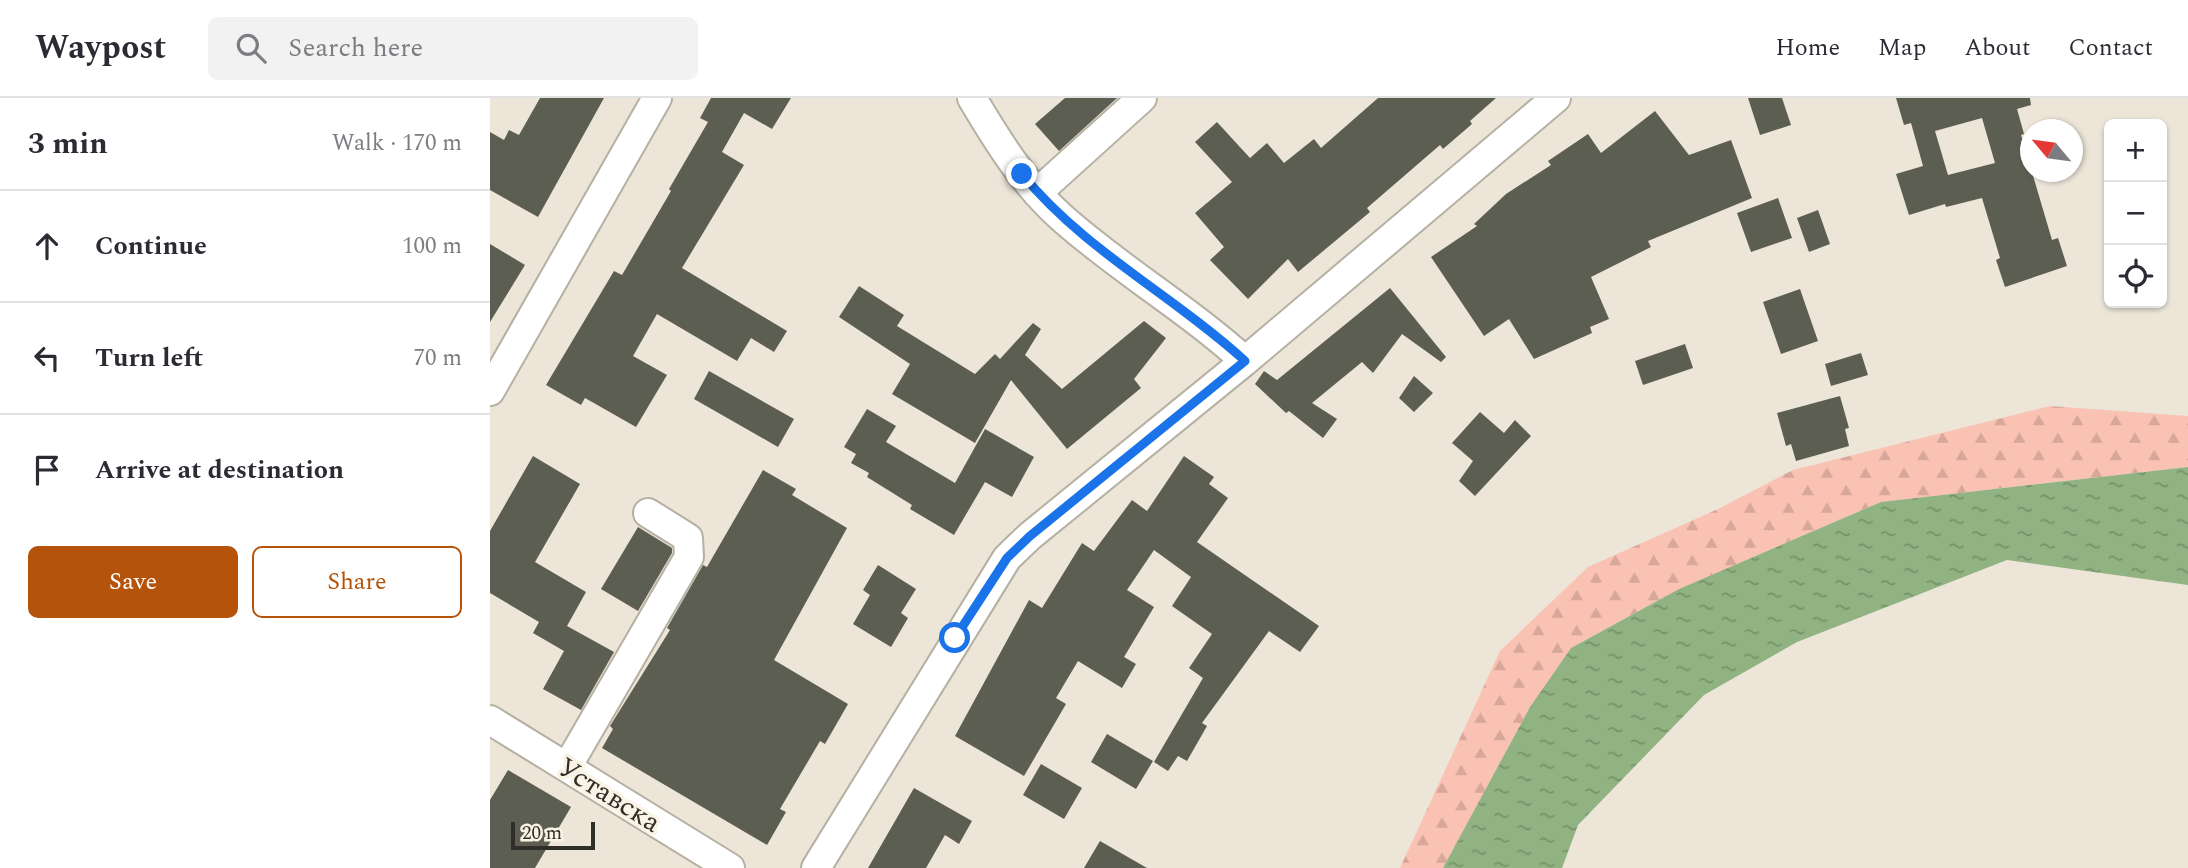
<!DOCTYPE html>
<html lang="en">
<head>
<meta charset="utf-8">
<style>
	body { margin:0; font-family:Spectral,serif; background:#f2f2f3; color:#2b2b33 }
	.controls { position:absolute; right:21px; top:21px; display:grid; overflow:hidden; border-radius:10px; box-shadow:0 2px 5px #0004 }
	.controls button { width:63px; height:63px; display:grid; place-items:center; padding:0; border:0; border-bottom:2px solid #e1e1e2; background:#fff; color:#2b2b33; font:35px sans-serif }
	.compass { position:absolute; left:1530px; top:21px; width:63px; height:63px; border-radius:50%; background:#fff; box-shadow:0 2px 5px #0004; rotate:299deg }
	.scale { position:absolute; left:21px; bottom:18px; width:84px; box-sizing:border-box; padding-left:7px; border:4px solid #312e29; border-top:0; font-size:19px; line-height:24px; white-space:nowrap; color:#312e29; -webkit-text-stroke:5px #f9f3e5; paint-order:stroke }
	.stop { position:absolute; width:21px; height:21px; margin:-16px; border:5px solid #1a73e8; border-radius:50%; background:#fff }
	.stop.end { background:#1a73e8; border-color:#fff; box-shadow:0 2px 7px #0008 }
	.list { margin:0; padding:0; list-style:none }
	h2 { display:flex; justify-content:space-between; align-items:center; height:91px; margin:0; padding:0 28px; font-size:30px }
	h2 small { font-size:23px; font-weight:400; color:#7c7c81 }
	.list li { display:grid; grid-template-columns:46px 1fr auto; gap:21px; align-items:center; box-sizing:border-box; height:112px; padding:0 28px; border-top:2px solid #e1e1e2 }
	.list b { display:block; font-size:26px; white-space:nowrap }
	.list em { font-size:23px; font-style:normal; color:#7c7c81 }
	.actions { display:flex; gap:14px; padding:21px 28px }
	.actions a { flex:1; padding:16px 0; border:2px solid #b45309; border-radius:10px; text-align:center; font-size:24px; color:#b45309 }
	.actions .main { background:#b45309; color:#fff }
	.icon { flex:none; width:38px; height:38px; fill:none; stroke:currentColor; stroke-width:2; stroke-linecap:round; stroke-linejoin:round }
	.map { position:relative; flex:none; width:1698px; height:770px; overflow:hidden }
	header { display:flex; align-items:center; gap:42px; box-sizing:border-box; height:98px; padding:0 35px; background:#fff; border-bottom:2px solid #e1e1e2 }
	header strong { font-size:33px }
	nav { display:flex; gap:38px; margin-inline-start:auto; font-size:24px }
	.search { width:490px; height:63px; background:#f2f2f3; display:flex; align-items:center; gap:18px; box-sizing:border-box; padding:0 24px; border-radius:10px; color:#7c7c81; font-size:26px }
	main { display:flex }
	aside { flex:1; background:#fff }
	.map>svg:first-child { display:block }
</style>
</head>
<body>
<header>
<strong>Waypost</strong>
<div class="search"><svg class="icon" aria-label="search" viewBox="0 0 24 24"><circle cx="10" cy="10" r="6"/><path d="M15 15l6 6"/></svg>Search here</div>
<nav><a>Home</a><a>Map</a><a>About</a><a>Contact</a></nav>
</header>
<main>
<aside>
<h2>3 min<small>Walk · 170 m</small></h2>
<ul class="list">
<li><svg class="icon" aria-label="ahead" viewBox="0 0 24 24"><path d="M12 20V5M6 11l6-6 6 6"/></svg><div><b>Continue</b></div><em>100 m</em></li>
<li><svg class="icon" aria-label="left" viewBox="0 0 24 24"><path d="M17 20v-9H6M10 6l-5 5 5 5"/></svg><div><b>Turn left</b></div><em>70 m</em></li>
<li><svg class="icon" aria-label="arrive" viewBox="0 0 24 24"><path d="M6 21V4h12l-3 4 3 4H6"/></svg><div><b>Arrive at destination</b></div></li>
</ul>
<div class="actions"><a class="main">Save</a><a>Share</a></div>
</aside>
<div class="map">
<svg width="1698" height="770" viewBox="0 0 1698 770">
	<defs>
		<pattern id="forest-firs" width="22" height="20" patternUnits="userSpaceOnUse" patternTransform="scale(1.75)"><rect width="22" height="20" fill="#fac2b3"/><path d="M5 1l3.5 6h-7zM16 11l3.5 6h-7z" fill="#d7a79a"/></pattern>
		<pattern id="water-ripples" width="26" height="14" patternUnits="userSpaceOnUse" patternTransform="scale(1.75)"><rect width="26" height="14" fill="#90b381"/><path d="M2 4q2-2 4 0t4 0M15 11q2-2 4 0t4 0" fill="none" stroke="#76926a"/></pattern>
	</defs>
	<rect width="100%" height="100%" fill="#ece5d8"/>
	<path fill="url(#forest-firs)" d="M 1560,308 L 1698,318 L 1698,369 L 1391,404 L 1189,491 L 1081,550 L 1040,609 L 953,770 L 910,770 L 1010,553 L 1098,469 L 1228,411 L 1303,372 Z"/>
	<path fill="url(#water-ripples)" d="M 1698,369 L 1698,487 L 1517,462 L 1307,544 L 1214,597 L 1088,727 L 1072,770 L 953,770 L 1040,609 L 1081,550 L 1189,491 L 1391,404 Z"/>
	<path fill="#5d5e52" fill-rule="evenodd" d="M 50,0 L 114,0 L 48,119 L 0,92 L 0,34 L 14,42 L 19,32 L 29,37 Z
		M 221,0 L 301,0 L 282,31 L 254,15 L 232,54 L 254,67 L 192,170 L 297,233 L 284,254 L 261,240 L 247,263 L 167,216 L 143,258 L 177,277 L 146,329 L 95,300 L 91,307 L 56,287 L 124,173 L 132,177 L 181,93 L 179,91 L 218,24 L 210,20 Z
		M 575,0 L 627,0 L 569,53 L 545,26 Z
		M 888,0 L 1006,0 L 980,23 L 982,26 L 953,51 L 950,47 L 877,110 L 880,114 L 808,174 L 798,161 L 758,201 L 720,162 L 734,149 L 705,115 L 742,84 L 705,44 L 727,24 L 760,60 L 777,45 L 794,65 L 824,41 L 831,50 Z
		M 1258,0 L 1292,0 L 1301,27 L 1270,37 Z
		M 1406,0 L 1540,0 L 1541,7 L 1527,11 L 1534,36 L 1531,37 L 1562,142 L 1568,140 L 1577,168 L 1515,189 L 1506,162 L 1510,160 L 1492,100 L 1456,109 L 1455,106 L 1419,117 L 1406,76 L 1433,68 L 1421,25 L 1414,27 ZM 1492,20 L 1505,65 L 1458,77 L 1445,33 Z
		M 1165,13 L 1199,57 L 1241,42 L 1262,100 L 1158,143 L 1161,149 L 1101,179 L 1119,221 L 1100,229 L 1102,235 L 1044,261 L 1019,221 L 994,238 L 941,159 L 987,128 L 984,126 L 1016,96 L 1061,67 L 1058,63 L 1098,36 L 1111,55 Z
		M 1288,100 L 1302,140 L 1261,154 L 1247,115 Z
		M 1328,112 L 1340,146 L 1319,154 L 1307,120 Z
		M 0,146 L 35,167 L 0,224 Z
		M 369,188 L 414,217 L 407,228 L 485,276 L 505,256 L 510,261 L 543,225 L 551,231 L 535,257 L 572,291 L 654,223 L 676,240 L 644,281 L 651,290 L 577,351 L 521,282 L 485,345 L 402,296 L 420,266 L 349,219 Z
		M 900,190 L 956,259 L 951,264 L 912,236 L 883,275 L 872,264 L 822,305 L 847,321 L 833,340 L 799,313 L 796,315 L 765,286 L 774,273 L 787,282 Z
		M 1310,191 L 1328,243 L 1291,256 L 1273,204 Z
		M 1195,246 L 1203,270 L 1153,287 L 1145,263 Z
		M 1371,255 L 1378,277 L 1341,288 L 1335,266 Z
		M 219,273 L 304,321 L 288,349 L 204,301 Z
		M 924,278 L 943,295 L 924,314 L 909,300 Z
		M 1350,298 L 1359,330 L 1355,331 L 1359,348 L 1306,363 L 1301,346 L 1296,348 L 1287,315 Z
		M 377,311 L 406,328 L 396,344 L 465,385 L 495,331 L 544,359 L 522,399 L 495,384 L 464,437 L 420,411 L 422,407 L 377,379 L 379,375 L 361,365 L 366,356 L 354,349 Z
		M 990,314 L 1014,335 L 1025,322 L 1041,338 L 985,398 L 969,383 L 983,363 L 962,345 Z
		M 43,358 L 90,386 L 45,464 L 96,494 L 77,528 L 124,554 L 91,612 L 53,591 L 74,553 L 43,535 L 49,524 L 0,495 L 0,433 Z
		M 694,358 L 724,379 L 719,386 L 738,400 L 707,444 L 829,528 L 810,554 L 779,533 L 712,625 L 717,628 L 697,663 L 688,658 L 678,673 L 664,664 L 713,580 L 699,570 L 722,536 L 682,508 L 701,479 L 664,452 L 637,492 L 664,509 L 634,559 L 646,566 L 632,590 L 588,563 L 566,600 L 576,606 L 534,678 L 465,638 L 539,502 L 552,510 L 592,445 L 604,453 L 642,402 L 657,413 Z
		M 273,372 L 306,391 L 302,397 L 357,430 L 284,562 L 358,606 L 335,646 L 330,643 L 290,711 L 296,714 L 277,747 L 112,650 L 123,631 L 120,628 L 180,532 L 177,530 L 213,467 L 217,469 Z
		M 148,429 L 182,450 L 182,455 L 148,513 L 111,491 Z
		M 388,467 L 426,491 L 411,515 L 418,520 L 401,549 L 363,526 L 380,497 L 373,492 Z
		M 617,636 L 663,663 L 646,691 L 601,664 Z
		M 551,666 L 592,690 L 574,721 L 533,697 Z
		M 18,672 L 81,709 L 45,770 L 0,770 L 0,702 Z
		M 424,690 L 482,723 L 469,746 L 455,737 L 436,770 L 378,770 Z
		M 610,743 L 657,770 L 594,770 Z"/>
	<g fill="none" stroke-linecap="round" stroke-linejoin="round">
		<g stroke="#b6b0a3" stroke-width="32">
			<path id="minor" d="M 482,0 C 507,42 534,86 571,119 C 629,171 698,211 755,263
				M 547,95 L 652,0
				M 0,293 L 167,0
				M 0,622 L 240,770
				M 77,669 L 199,459 L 198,440 L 158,415
				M 326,770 L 517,460 L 540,438 L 755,263 L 1066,0"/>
		</g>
		<use href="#minor" stroke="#fff" stroke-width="28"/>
	</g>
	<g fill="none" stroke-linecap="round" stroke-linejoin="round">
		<path stroke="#1a73e8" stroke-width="9" d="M 465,540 L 517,460 L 540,438 L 755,263 C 684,198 594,152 532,76"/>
	</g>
	<g text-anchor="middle" stroke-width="7" stroke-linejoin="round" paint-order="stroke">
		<g font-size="28" fill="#312e29" stroke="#f9f3e5">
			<text transform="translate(120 696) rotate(32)" y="10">Уставска</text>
		</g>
	</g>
</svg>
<div class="controls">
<button>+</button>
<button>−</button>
<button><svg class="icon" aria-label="locate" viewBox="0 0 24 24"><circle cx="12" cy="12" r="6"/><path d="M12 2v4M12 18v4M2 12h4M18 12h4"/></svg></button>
</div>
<svg class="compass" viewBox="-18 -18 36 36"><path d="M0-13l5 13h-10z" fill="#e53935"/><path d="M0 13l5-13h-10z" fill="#7c7c81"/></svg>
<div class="scale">20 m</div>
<div class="stop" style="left:465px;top:540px"></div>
<div class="stop end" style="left:532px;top:76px"></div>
</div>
</main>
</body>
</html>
